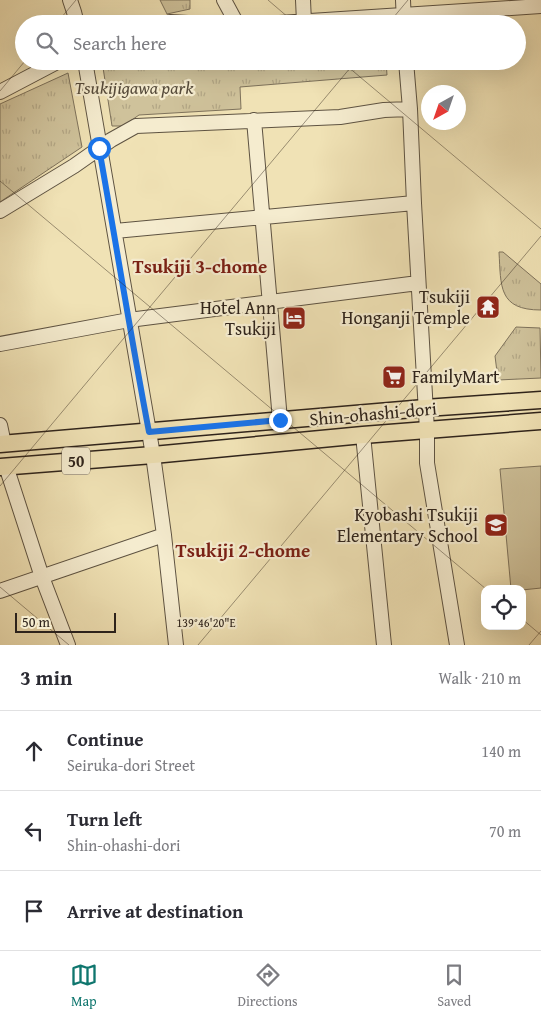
<!DOCTYPE html>
<html lang="en">
<head>
<meta charset="utf-8">
<style>
	body { margin:0; font-family:"Gentium Book Plus",serif; background:#f2f2f3; color:#2b2b33 }
	.controls { position:absolute; right:15px; bottom:15px; display:grid; overflow:hidden; border-radius:10px; box-shadow:0 5px 20px #0002 }
	.controls button { width:45px; height:45px; display:grid; place-items:center; padding:0; border:0; border-bottom:1px solid #e1e1e2; background:#fff; color:#2b2b33; font:25px sans-serif }
	.compass { position:absolute; left:421px; top:85px; width:45px; height:45px; border-radius:50%; background:#fff; box-shadow:0 5px 20px #0002; rotate:220deg }
	.scale { position:absolute; left:15px; bottom:12px; width:101px; box-sizing:border-box; padding-left:5px; border:2px solid #2e231b; border-top:0; font-size:14px; line-height:18px; white-space:nowrap; color:#2e231b; -webkit-text-stroke:4px #f5eccf; paint-order:stroke }
	.stop { position:absolute; width:15px; height:15px; margin:-11px; border:4px solid #1a73e8; border-radius:50%; background:#fff }
	.stop.end { background:#1a73e8; border-color:#fff; box-shadow:0 1px 5px #0008 }
	.list { margin:0; padding:0; list-style:none }
	h2 { display:flex; justify-content:space-between; align-items:center; height:65px; margin:0; padding:0 20px; font-size:21px }
	h2 small { font-size:16px; font-weight:400; color:#7c7c81 }
	.list li { display:grid; grid-template-columns:32px 1fr auto; gap:15px; align-items:center; box-sizing:border-box; height:80px; padding:0 20px; border-top:1px solid #e1e1e2 }
	.list b { display:block; font-size:19px; white-space:nowrap }
	.list p { margin:0; font-size:16px; white-space:nowrap; color:#7c7c81 }
	.list em { font-size:16px; font-style:normal; color:#7c7c81 }
	.icon { flex:none; width:28px; height:28px; fill:none; stroke:currentColor; stroke-width:2; stroke-linecap:round; stroke-linejoin:round }
	.map { position:relative; flex:none; width:541px; height:645px; overflow:hidden }
	.search { position:absolute; background:#fff; box-shadow:0 5px 20px #0002; left:15px; right:15px; top:15px; height:55px; display:flex; align-items:center; gap:12px; box-sizing:border-box; padding:0 18px; border-radius:28px; color:#7c7c81; font-size:19px }
	.sheet { height:305px; background:#fff }
	nav { display:flex; justify-content:space-around; align-items:center; box-sizing:border-box; height:70px; border-top:1px solid #e1e1e2; background:#fff; font-size:14px; color:#7c7c81 }
	nav a { display:grid; justify-items:center; gap:2px }
	nav .on { color:#0f766e }
	.map>svg:first-child { display:block }
</style>
</head>
<body>
<div class="map">
<svg width="541" height="645" viewBox="0 0 541 645">
	<defs>
		<pattern id="grass-tufts" width="24" height="20" patternUnits="userSpaceOnUse" patternTransform="scale(1.25)"><rect width="24" height="20" fill="#cfc29b"/><path d="M3 7l-1-3M5 7V3M7 7l1-3M15 17l-1-3M17 17v-4M19 17l1-3" fill="none" stroke="#b2a685"/></pattern>
	</defs>
	<rect width="100%" height="100%" fill="#f0e2b5"/>
	<filter id="stains"><feTurbulence type="fractalNoise" baseFrequency=".004" numOctaves="4"/><feColorMatrix values="0 0 0 0 .2 0 0 0 0 .09 0 0 0 0 .02 0 0 0 .5 -.17"/></filter>
	<radialGradient id="worn" r=".72"><stop offset=".6" stop-color="#630" stop-opacity="0"/><stop offset="1" stop-color="#630" stop-opacity=".3"/></radialGradient>
	<path fill="url(#grass-tufts)" stroke="#7e725b" d="M 160,0 L 190,0 L 190,9 L 167,14 Z
		M 102,61 L 386,61 L 387,75 L 240,87 L 241,109 L 139,115 L 123,126 L 112,126 Z
		M 68,73 L 82,147 L 0,202 L 0,104 Z
		M 499,252 L 503,252 L 541,284 L 541,310 C 498,310 501,286 499,252 Z
		M 516,327 L 540,328 L 541,378 L 498,380 L 495,356 Z"/>
	<path fill="#cfc29b" stroke="#7e725b" d="M 541,466 L 541,588 L 522,590 L 522,589 L 511,589 L 500,469 Z"/>
	<g fill="none" stroke-linecap="round" stroke-linejoin="round">
		<g stroke="#5e5342" stroke-width="16">
			<path id="minor" d="M 70,0 L 74,12 L 77,24
				M 224,0 L 237,24
				M 303,0 L 304,22
				M 403,0 L 404,23
				M 164,24 L 170,22 L 206,24
				M 264,24 L 541,6
				M 85,61 L 153,455 L 164,535 L 176,645
				M 406,61 L 410,109 L 414,203 L 427,430 L 427,463 L 457,645
				M 0,92 L 59,61
				M 254,120 L 280,420
				M 0,211 L 74,166 L 111,140 L 136,126 L 340,117 L 384,110 L 410,109
				M 115,231 L 414,203
				M 0,344 L 129,320 L 418,283
				M 0,425 L 4,444
				M 363,435 L 384,645
				M 6,466 L 42,577 L 68,645
				M 0,591 L 164,535"/>
		</g>
		<g stroke="#2e231b" stroke-width="19">
			<path id="major" d="M 0,444 L 425,408 L 541,400
				M 0,467 L 153,455 L 363,435 L 541,421"/>
		</g>
		<use href="#minor" stroke="#f5eccf" stroke-width="14"/>
		<use href="#major" stroke="#f0e2b5" stroke-width="16"/>
	</g>
	<g fill="none" stroke-linecap="round" stroke-linejoin="round">
		<path stroke="#1a73e8" stroke-width="6" d="M 99,148 C 116,243 131,338 149,432 L 280,420"/>
	</g>
	<path fill="none" stroke="#2e231b" stroke-width="1" stroke-opacity="0.45" d="M 268,0 L 296,24M 56,24 L 76,0M 388,24 L 408,0M 341,61 L 541,229M 0,91 L 25,61M 0,181 L 486,589M 0,486 L 356,61M 0,587 L 69,645M 522,619 L 541,635M 198,645 L 541,236M 529,645 L 541,631"/>
	<defs>
		<g id="temple-square" transform="scale(1.25)"><rect x="-9" y="-9" width="18" height="18" rx="4" fill="#8f2418" stroke="#f5eccf"/><path d="M0-6L5-2H3V0L6.5 2.5H4V6H1.5V3h-3V6H-4V2.5H-6.5L-3 0V-2H-5Z" fill="#fff"/></g>
		<g id="hotel-square" transform="scale(1.25)"><rect x="-9" y="-9" width="18" height="18" rx="4" fill="#8f2418" stroke="#f5eccf"/><path d="M-6-4.5h1.5V1H6V5H4.5V3h-9V5H-6ZM-4 0a1.8 1.8 0 1 1 3.6 0ZM.5 0V-2.5h3Q6-2.5 6 0Z" fill="#fff"/></g>
		<g id="supermarket-square" transform="scale(1.25)"><rect x="-9" y="-9" width="18" height="18" rx="4" fill="#8f2418" stroke="#f5eccf"/><path d="M-6-5.5h2.5l.6 2H6L4.5 2H-2.5L-4.4-4H-6ZM-1.5 3.2a1.3 1.3 0 1 0 .1 0ZM3 3.2a1.3 1.3 0 1 0 .1 0Z" fill="#fff"/></g>
		<g id="school-square" transform="scale(1.25)"><rect x="-9" y="-9" width="18" height="18" rx="4" fill="#8f2418" stroke="#f5eccf"/><path d="M0-5L7-2L0 1L-7-2ZM-4 1L0 2.5L4 1V4Q0 6-4 4Z" fill="#fff"/></g>
	</defs>
	<g fill-rule="evenodd">
		<use href="#temple-square" x="488" y="307"/>
		<use href="#hotel-square" x="294" y="318"/>
		<use href="#supermarket-square" x="394" y="377"/>
		<use href="#school-square" x="496" y="525"/>
	</g>
	<g text-anchor="middle" stroke-width="4.5" stroke-linejoin="round" paint-order="stroke">
		<rect fill="#f5eccf" stroke="#6a5f51" stroke-width="1" x="62" y="447.5" width="28" height="27" rx="4"/>
		<g font-size="16" font-weight="bold" fill="#2e231b">
			<text x="76" y="467">50</text>
		</g>
		<g font-size="18" font-style="italic" fill="#564b3b" stroke="#f5eccf">
			<text x="134" y="94">Tsukijigawa park</text>
		</g>
		<g font-size="18" fill="#2e231b" stroke="#f5eccf" text-anchor="end">
			<text x="470" y="303">Tsukiji<tspan x="470" dy="21">Honganji Temple</tspan></text>
			<text x="276" y="314">Hotel Ann<tspan x="276" dy="21">Tsukiji</tspan></text>
			<text x="412" y="383" text-anchor="start">FamilyMart</text>
			<text x="478" y="521">Kyobashi Tsukiji<tspan x="478" dy="21">Elementary School</tspan></text>
		</g>
		<g font-size="18" fill="#2e231b" stroke="#f5eccf">
			<text transform="translate(373 414) rotate(-5)" y="6">Shin-ohashi-dori</text>
		</g>
		<g font-size="19" font-weight="bold" fill="#7a1f14" stroke="#f5eccf">
			<text x="200" y="273">Tsukiji 3-chome</text>
			<text x="243" y="557">Tsukiji 2-chome</text>
		</g>
	</g>
	<g font-size="12" text-anchor="middle" fill="#2e231b" stroke="#f5eccf" stroke-width="4.5" stroke-linejoin="round" paint-order="stroke">
		<text x="206" y="627">139°46'20"E</text>
	</g>
	<rect width="100%" height="100%" filter="url(#stains)"/>
	<rect width="100%" height="100%" fill="url(#worn)"/>
</svg>
<div class="controls">
<button><svg class="icon" aria-label="locate" viewBox="0 0 24 24"><circle cx="12" cy="12" r="6"/><path d="M12 2v4M12 18v4M2 12h4M18 12h4"/></svg></button>
</div>
<svg class="compass" viewBox="-18 -18 36 36"><path d="M0-13l5 13h-10z" fill="#e53935"/><path d="M0 13l5-13h-10z" fill="#7c7c81"/></svg>
<div class="scale">50 m</div>
<div class="stop" style="left:99px;top:148px"></div>
<div class="stop end" style="left:280px;top:420px"></div>
<div class="search"><svg class="icon" aria-label="search" viewBox="0 0 24 24"><circle cx="10" cy="10" r="6"/><path d="M15 15l6 6"/></svg>Search here</div>
</div>
<section class="sheet">
<h2>3 min<small>Walk · 210 m</small></h2>
<ul class="list">
<li><svg class="icon" aria-label="ahead" viewBox="0 0 24 24"><path d="M12 20V5M6 11l6-6 6 6"/></svg><div><b>Continue</b><p>Seiruka-dori Street</p></div><em>140 m</em></li>
<li><svg class="icon" aria-label="left" viewBox="0 0 24 24"><path d="M17 20v-9H6M10 6l-5 5 5 5"/></svg><div><b>Turn left</b><p>Shin-ohashi-dori</p></div><em>70 m</em></li>
<li><svg class="icon" aria-label="arrive" viewBox="0 0 24 24"><path d="M6 21V4h12l-3 4 3 4H6"/></svg><div><b>Arrive at destination</b></div></li>
</ul>
</section>
<nav>
<a class="on"><svg class="icon" aria-label="map" viewBox="0 0 24 24"><path d="M3 6l6-2 6 2 6-2v14l-6 2-6-2-6 2zM9 4v14M15 6v14"/></svg>Map</a>
<a><svg class="icon" aria-label="directions" viewBox="0 0 24 24"><path d="M12 3l9 9-9 9-9-9zM9 14v-3h6M13 9l2 2-2 2"/></svg>Directions</a>
<a><svg class="icon" aria-label="saved" viewBox="0 0 24 24"><path d="M7 4h10v16l-5-4-5 4z"/></svg>Saved</a>
</nav>
</body>
</html>
